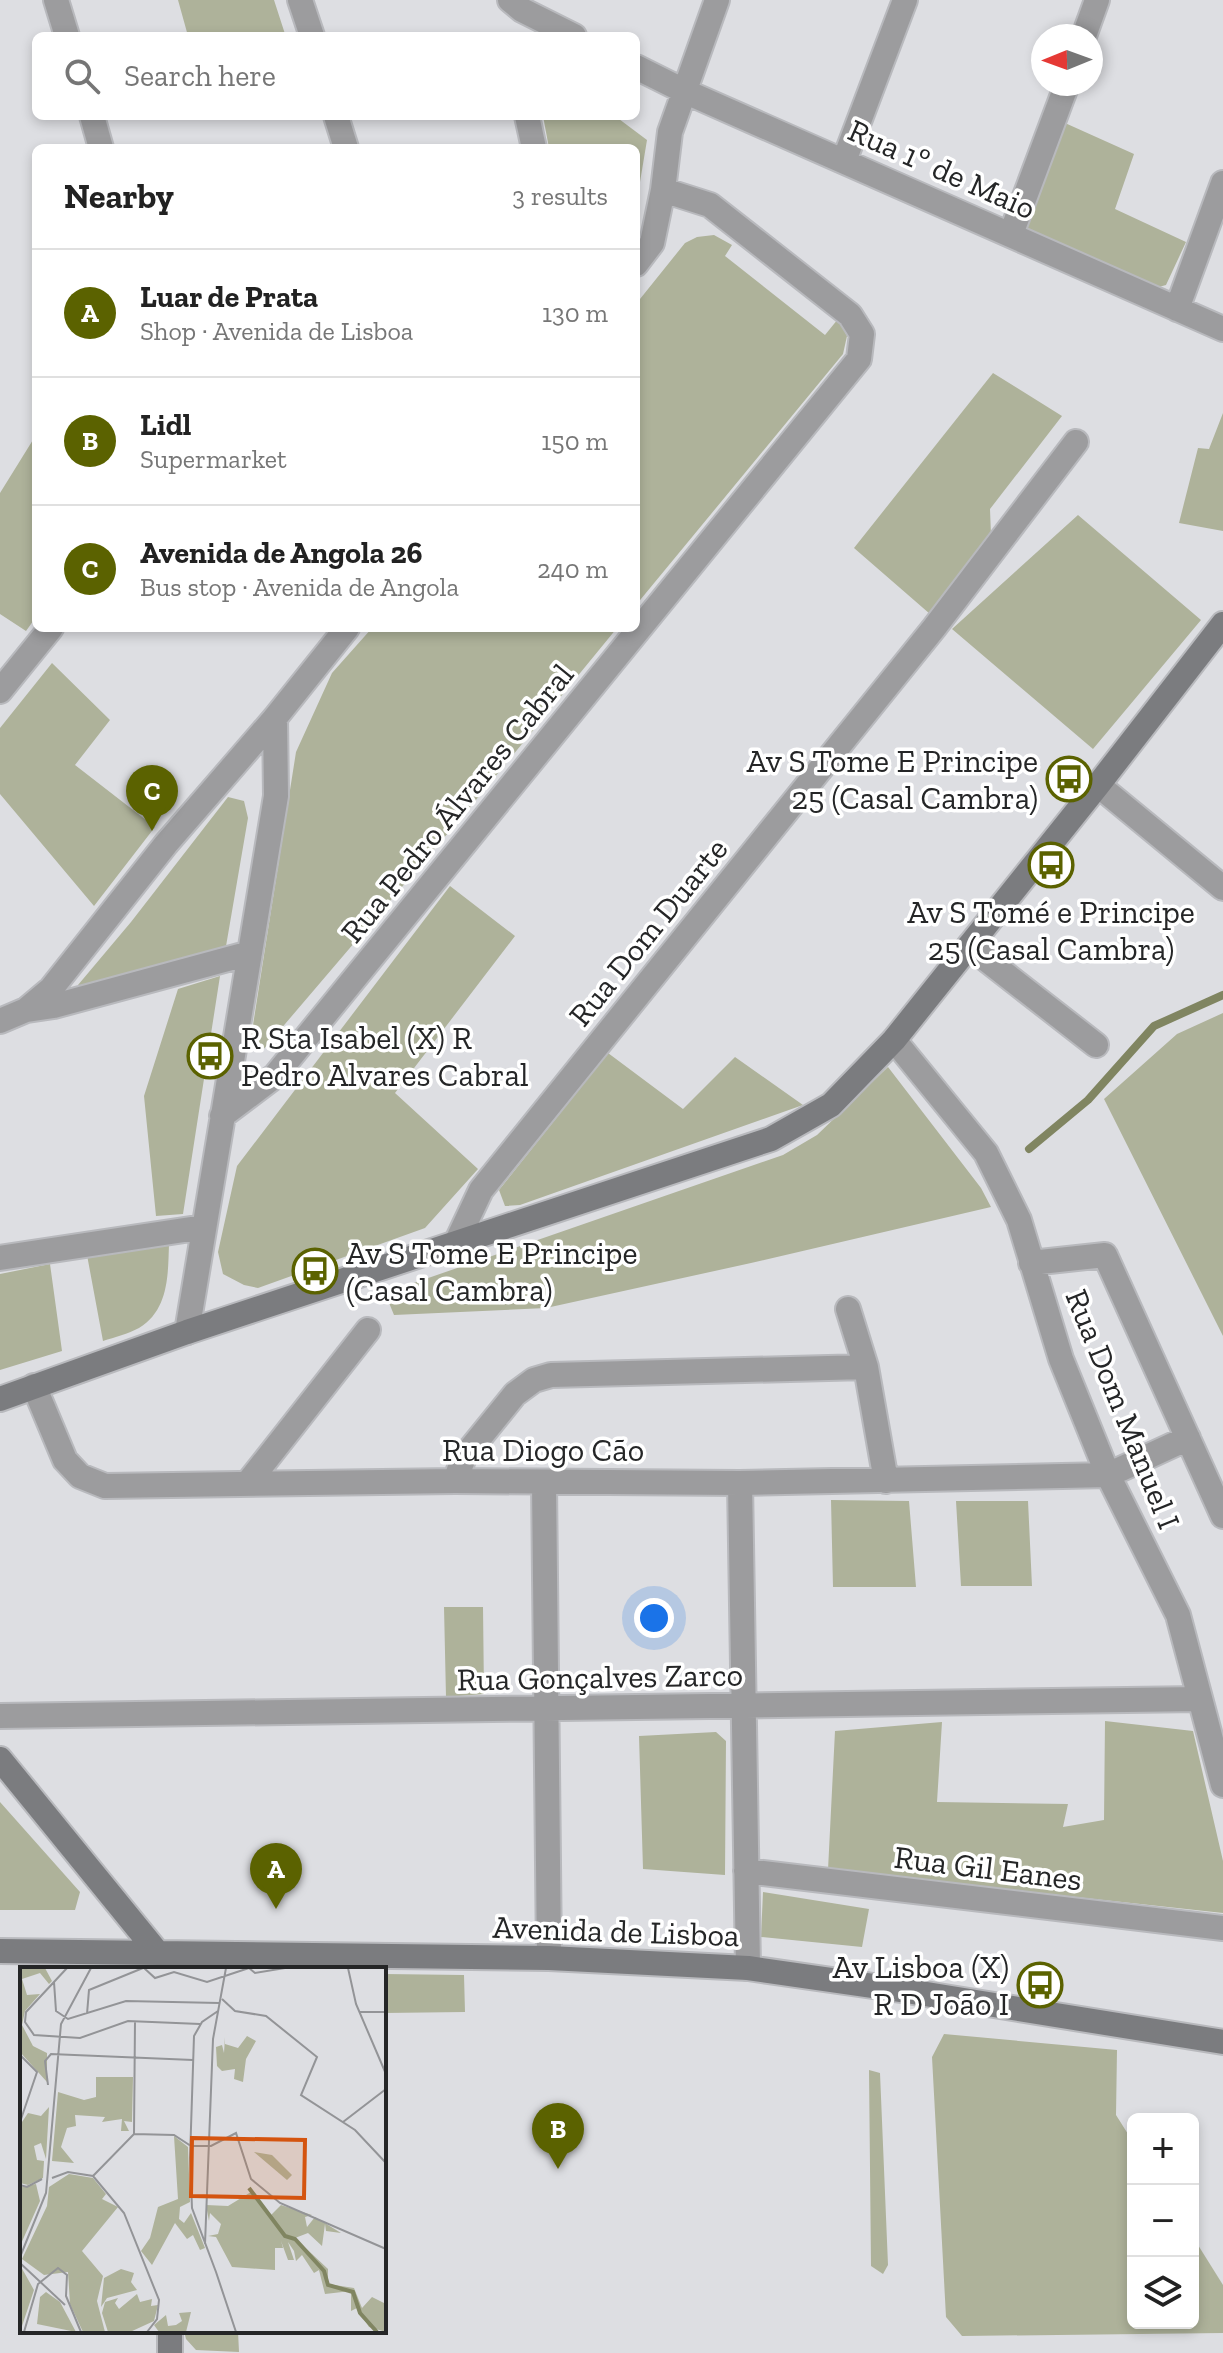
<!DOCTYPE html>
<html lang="en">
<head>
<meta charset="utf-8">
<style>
	body { margin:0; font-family:"Zilla Slab",serif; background:#f6f6f6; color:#222 }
	.controls { position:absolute; right:24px; bottom:24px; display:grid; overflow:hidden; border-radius:12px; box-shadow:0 4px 12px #0003 }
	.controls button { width:72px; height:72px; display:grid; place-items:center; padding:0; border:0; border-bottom:2px solid #e0e0e0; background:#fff; color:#222; font:40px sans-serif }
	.compass { position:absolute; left:1031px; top:24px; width:72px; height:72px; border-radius:50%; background:#fff; box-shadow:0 4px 12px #0003; rotate:269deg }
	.you { position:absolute; left:654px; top:1618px; width:28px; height:28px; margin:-20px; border:6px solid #fff; border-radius:50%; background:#1a73e8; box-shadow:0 0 0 12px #1a73e833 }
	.badge { display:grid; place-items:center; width:52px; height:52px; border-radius:50%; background:#5b6200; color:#fff; font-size:26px; font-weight:700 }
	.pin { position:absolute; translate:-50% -66px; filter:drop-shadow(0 2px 4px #0008) }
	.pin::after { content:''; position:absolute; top:42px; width:28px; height:24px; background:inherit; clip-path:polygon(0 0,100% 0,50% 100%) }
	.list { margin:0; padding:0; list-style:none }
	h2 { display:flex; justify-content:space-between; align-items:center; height:104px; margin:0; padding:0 32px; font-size:34px }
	h2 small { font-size:26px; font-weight:400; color:#767676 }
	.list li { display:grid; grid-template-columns:52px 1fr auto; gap:24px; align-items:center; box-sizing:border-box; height:128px; padding:0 32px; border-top:2px solid #e0e0e0 }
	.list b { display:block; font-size:30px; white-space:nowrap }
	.list p { margin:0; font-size:26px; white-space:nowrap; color:#767676 }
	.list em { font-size:26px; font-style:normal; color:#767676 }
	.icon { flex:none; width:44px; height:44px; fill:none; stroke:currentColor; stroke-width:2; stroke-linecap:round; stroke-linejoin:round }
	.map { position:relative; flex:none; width:1223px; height:2353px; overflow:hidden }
	.search { position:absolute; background:#fff; box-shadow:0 4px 12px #0003; left:32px; top:32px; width:608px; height:88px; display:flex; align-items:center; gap:20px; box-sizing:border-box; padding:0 28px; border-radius:12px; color:#767676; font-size:30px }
	.panel { position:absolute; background:#fff; box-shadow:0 4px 12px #0003; left:32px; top:144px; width:608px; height:488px; border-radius:12px }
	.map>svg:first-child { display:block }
</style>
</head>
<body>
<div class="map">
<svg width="1223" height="2353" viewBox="0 0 1223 2353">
	<rect width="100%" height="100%" fill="#dddee2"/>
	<path fill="#aeb29a" d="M 178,0 L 274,0 L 285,34 L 276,36 L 188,36 Z
		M 543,116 L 615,116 L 647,140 L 636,206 L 636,148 L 549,148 Z
		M 1065,123 L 1134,154 L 1115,209 L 1186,242 L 1166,285 L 1155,288 L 1032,238 L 1026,227 Z
		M 714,235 L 732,245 L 725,256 L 825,335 L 838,319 L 847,336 L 843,354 L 636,605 L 636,304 L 685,243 L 697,237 Z
		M 993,373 L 1062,416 L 990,509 L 991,535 L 930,614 L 854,548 Z
		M 1223,413 L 1223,531 L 1179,523 L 1198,448 L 1209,449 Z
		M 36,435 L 36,617 L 26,631 L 0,614 L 0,493 Z
		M 1078,515 L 1201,620 L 1093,749 L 952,629 Z
		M 372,628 L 617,628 L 471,806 L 262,1051 L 250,1044 L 296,752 L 332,673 Z
		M 52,663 L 110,720 L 75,765 L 155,827 L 94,906 L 0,794 L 0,728 Z
		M 228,797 L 244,801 L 248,818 L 225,952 L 81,992 L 78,985 L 131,922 Z
		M 450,886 L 515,936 L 395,1093 L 478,1169 L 425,1228 L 258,1288 L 244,1285 L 223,1274 L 218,1252 L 237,1166 Z
		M 220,976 L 183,1214 L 156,1216 L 144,1096 L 178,989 Z
		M 1223,1013 L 1223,1336 L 1104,1099 L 1177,1034 Z
		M 608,1053 L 683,1109 L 735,1057 L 803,1105 L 520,1205 L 505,1206 L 499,1190 Z
		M 888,1067 L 981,1188 L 991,1207 L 751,1263 L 546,1308 L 394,1315 L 385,1293 L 783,1155 L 817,1135 Z
		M 169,1244 C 168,1274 169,1310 139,1328 C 128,1334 115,1337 103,1341 L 87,1255 Z
		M 50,1264 L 62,1351 L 0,1370 L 0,1274 Z
		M 831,1500 L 909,1501 L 916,1587 L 833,1587 Z
		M 956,1501 L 1028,1501 L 1032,1586 L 961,1586 Z
		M 444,1607 L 483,1607 L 484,1694 L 446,1697 Z
		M 1105,1721 L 1193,1731 L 1223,1861 L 1223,1913 L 828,1870 L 835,1731 L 942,1722 L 937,1802 L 1068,1804 L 1063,1827 L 1104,1820 Z
		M 716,1732 L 726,1741 L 725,1875 L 643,1869 L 639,1736 Z
		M 0,1802 L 80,1892 L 75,1910 L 0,1910 Z
		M 763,1892 L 869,1909 L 862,1947 L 761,1937 Z
		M 384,1974 L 464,1975 L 465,2012 L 384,2013 Z
		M 944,2034 L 1117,2050 L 1116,2115 L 1133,2142 L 1133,2323 L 1193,2323 L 1193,2237 L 1223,2285 L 1223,2333 L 962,2336 L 946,2317 L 932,2057 Z
		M 869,2070 L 880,2073 L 888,2265 L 883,2274 L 871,2266 Z
		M 184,2331 L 238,2331 L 239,2352 L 196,2350 L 186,2339 Z"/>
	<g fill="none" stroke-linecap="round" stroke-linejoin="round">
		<path stroke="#808561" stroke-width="8" d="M 1029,1149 L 1088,1100 L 1154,1026 L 1223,995"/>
		<g stroke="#b8b9bd" stroke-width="28">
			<path id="street" d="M 56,0 L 67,36
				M 300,0 L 312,36
				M 510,0 L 522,10 L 574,36
				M 1084,36 L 1097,0
				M 636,67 L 684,91 L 1223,329
				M 92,116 L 101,148
				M 336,116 L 346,148
				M 527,116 L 534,148
				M 844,161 L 905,0
				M 1011,234 L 1067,84
				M 636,264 L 652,243 L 663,190 L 670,132 L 717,0
				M 1177,309 L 1223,183
				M 0,691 L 51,628
				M 1098,785 L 1223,888
				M 969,946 L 1096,1045
				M 27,1010 L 54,1006 L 250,953
				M 0,1021 L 26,1010 L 51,989 L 166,844 L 275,718 L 347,628
				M 894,1040 L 986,1153 L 1019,1220 L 1061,1359 L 1108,1475 L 1178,1615 L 1223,1785
				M 222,1116 L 275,1076 L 859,359 L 862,334 L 850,315 L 710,205 L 663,190
				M 457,1241 L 481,1190 L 934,628 L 1076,442
				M 0,1258 L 204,1227
				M 1031,1263 L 1105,1255 L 1223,1516
				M 848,1309 L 866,1367
				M 187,1332 L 276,796 L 275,718
				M 34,1386 L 65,1460 L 80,1476 L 105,1486 L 455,1481 L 740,1483 L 1108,1475 L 1188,1438
				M 455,1481 L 464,1457 L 515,1394 L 534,1380 L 551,1375 L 866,1367 L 886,1481
				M 544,1482 L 549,1958
				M 740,1483 L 748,1968
				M 247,1484 L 368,1330
				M 0,1716 L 1200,1699
				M 746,1871 L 1223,1928"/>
		</g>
		<g stroke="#b8b9bd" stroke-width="28">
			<path id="secondary" d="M 0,1399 L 187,1332 L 771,1139 L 831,1105 L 894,1040 L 1098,785 L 1223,624
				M 0,1759 L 157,1952
				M 0,1951 L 549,1958 L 748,1968 L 901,1990 L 1223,2042
				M 170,2331 L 170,2353"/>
		</g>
		<use href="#street" stroke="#9c9c9e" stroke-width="24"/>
		<use href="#secondary" stroke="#7b7c7f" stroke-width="24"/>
	</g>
	<defs>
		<g id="bus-ring" transform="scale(2.3)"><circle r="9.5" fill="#fff" stroke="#5b6200" stroke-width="1.5"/><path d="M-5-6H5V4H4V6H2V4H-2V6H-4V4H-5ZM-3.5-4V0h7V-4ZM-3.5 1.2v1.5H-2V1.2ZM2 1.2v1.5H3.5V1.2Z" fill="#5b6200"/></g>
	</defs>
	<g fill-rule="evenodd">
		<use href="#bus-ring" x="1069" y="779"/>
		<use href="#bus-ring" x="1051" y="865"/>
		<use href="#bus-ring" x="210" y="1056"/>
		<use href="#bus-ring" x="315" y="1271"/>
		<use href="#bus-ring" x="1040" y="1985"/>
	</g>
	<g text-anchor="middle" stroke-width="7" stroke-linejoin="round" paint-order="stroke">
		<g font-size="32" fill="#252627" stroke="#fff">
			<text transform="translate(942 169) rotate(24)" y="11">Rua 1º de Maio</text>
			<text transform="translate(457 803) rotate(-51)" y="11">Rua Pedro Álvares Cabral</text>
			<text transform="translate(648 932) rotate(-51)" y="11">Rua Dom Duarte</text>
			<text transform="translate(1123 1409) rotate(68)" y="11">Rua Dom Manuel I</text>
			<text x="543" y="1461">Rua Diogo Cão</text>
			<text transform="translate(600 1677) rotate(-1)" y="11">Rua Gonçalves Zarco</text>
			<text transform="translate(988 1868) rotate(7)" y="11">Rua Gil Eanes</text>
			<text transform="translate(616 1931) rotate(2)" y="11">Avenida de Lisboa</text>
		</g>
		<g font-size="32" fill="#252627" stroke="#fff" text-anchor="end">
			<text x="1038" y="772">Av S Tome E Principe<tspan x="1038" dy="37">25 (Casal Cambra)</tspan></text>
			<text x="1051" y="923" text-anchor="middle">Av S Tomé e Principe<tspan x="1051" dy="37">25 (Casal Cambra)</tspan></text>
			<text x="241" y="1049" text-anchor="start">R Sta Isabel (X) R<tspan x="241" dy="37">Pedro Alvares Cabral</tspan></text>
			<text x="346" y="1264" text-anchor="start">Av S Tome E Principe<tspan x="346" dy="37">(Casal Cambra)</tspan></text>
			<text x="1009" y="1978">Av Lisboa (X)<tspan x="1009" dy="37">R D João I</tspan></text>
		</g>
	</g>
	<g transform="translate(20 1967)">
		<rect width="366" height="366" fill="#dddee2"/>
		<path d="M 0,1 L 25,1 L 32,14 L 29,17 L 20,6 L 2,12 L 7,28 L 20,27 L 5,44 L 2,58 L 13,79 L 27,86 L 27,115 L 0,85 ZM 227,69 L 236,74 L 226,92 L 223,115 L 214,112 L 215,102 L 202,104 L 197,99 L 196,80 L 202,78 L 204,86 L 205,70 L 205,77 L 218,81 ZM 76,110 L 113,110 L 112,155 L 104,154 L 109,164 L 101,164 L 102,152 L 82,155 L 85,150 L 55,148 L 56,159 L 47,161 L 41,180 L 54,196 L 32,194 L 38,125 L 64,133 L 76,130 ZM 29,140 L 26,192 L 21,176 L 14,179 L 17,193 L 24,194 L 23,211 L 8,218 L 0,216 L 0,158 L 8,146 L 21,149 ZM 154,169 L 168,180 L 170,235 L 160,240 L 159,252 L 164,256 L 171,246 L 185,281 L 180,283 L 173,268 L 167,272 L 155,256 L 132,298 L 121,284 L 130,271 L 138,240 L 158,232 ZM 234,185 L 252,188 L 272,208 L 267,213 ZM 49,207 L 73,211 L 86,227 L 82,232 L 98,240 L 62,284 L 83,309 L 77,334 L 85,365 L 63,365 L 50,337 L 48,305 L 24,308 L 2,292 L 27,239 L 29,220 ZM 16,217 L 20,234 L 0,279 L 0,220 ZM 231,225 L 251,248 L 261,238 L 292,248 L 285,250 L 287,260 L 295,250 L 321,266 L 306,264 L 305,257 L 302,279 L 288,266 L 275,271 L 308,302 L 308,317 L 334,321 L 342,341 L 352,330 L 366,337 L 366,365 L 349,360 L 337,341 L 331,344 L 331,324 L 305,327 L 299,303 L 294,306 L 282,288 L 276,294 L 274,284 L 268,275 L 274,293 L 268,293 L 261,274 L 263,281 L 255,281 L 255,303 L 212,300 L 196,270 L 188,269 L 198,267 L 201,257 L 190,246 L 189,254 L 186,238 L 208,239 ZM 0,298 L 14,323 L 0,365 ZM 101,302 L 114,306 L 111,315 L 117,323 L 87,331 L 81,340 L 84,311 ZM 26,325 L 40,335 L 56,365 L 17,357 L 20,330 ZM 117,327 L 120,335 L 132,332 L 131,339 L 138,338 L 134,354 L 110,365 L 88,365 L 82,346 L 85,335 L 98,331 L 95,336 L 99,342 ZM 171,345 L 166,365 L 139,365 L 134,358 L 146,348 L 148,359 L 156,358 L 162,354 L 159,346 Z" fill="#aeb29a"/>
		<path fill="none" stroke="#808561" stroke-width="4" d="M 229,221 L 265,269 L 275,272 L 304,304 L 308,318 L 333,325 L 340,346 L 357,365"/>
		<path fill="none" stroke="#939497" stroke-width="2" d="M 47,1 L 6,45 L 5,55 L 14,68 L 60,71 L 108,54 L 180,57M 124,1 L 135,11 L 154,5 L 187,15 L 229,1M 229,1 L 235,6 L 265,1M 328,1 L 336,37 L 366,107M 34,15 L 36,44 L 48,52 L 106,34 L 199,36M 202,32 L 215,44 L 246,49 L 297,90 L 281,128 L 335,163 L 366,196M 339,45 L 366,45M 67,47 L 69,23 L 123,1M 0,88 L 17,105 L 0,155M 28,118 L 25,94 L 31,87 L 173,93M 323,155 L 366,122M 114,167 L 115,54M 73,209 L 114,167 L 154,168 L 171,179 L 191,179 L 216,166 L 231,212 L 260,236 L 366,282M 32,211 L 48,205 L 73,209 L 104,246 L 139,333 L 137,352 L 127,365M 0,218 L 7,220 L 22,212M 185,277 L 193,72 L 206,1M 0,290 L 26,226 L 41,57 L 71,1M 0,296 L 45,338M 196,305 L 172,241 L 170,191 L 174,69 L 182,55 L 198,44M 196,305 L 216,365M 4,365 L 18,317 L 38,301 L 47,308 L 46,329 L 61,365"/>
		<path fill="#d4540f" fill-opacity="0.15" stroke="#d4540f" stroke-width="4" d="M 172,171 L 285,173 L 284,231 L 171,229 Z"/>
		<rect width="366" height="366" fill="none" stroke="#252627" stroke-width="4"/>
	</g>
</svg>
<div class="controls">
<button>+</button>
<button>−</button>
<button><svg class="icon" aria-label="layers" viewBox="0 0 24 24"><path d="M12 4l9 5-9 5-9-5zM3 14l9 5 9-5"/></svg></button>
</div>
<svg class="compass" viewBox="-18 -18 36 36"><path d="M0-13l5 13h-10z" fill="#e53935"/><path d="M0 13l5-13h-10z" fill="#767676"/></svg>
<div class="you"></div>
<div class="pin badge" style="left:276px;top:1909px">A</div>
<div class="pin badge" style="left:558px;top:2169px">B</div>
<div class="pin badge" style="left:152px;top:831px">C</div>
<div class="search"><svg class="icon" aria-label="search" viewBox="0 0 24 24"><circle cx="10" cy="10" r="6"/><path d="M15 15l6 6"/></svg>Search here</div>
<section class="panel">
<h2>Nearby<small>3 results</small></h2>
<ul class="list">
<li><span class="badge">A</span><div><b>Luar de Prata</b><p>Shop · Avenida de Lisboa</p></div><em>130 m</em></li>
<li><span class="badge">B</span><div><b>Lidl</b><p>Supermarket</p></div><em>150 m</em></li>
<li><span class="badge">C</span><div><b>Avenida de Angola 26</b><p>Bus stop · Avenida de Angola</p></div><em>240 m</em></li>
</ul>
</section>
</div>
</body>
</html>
